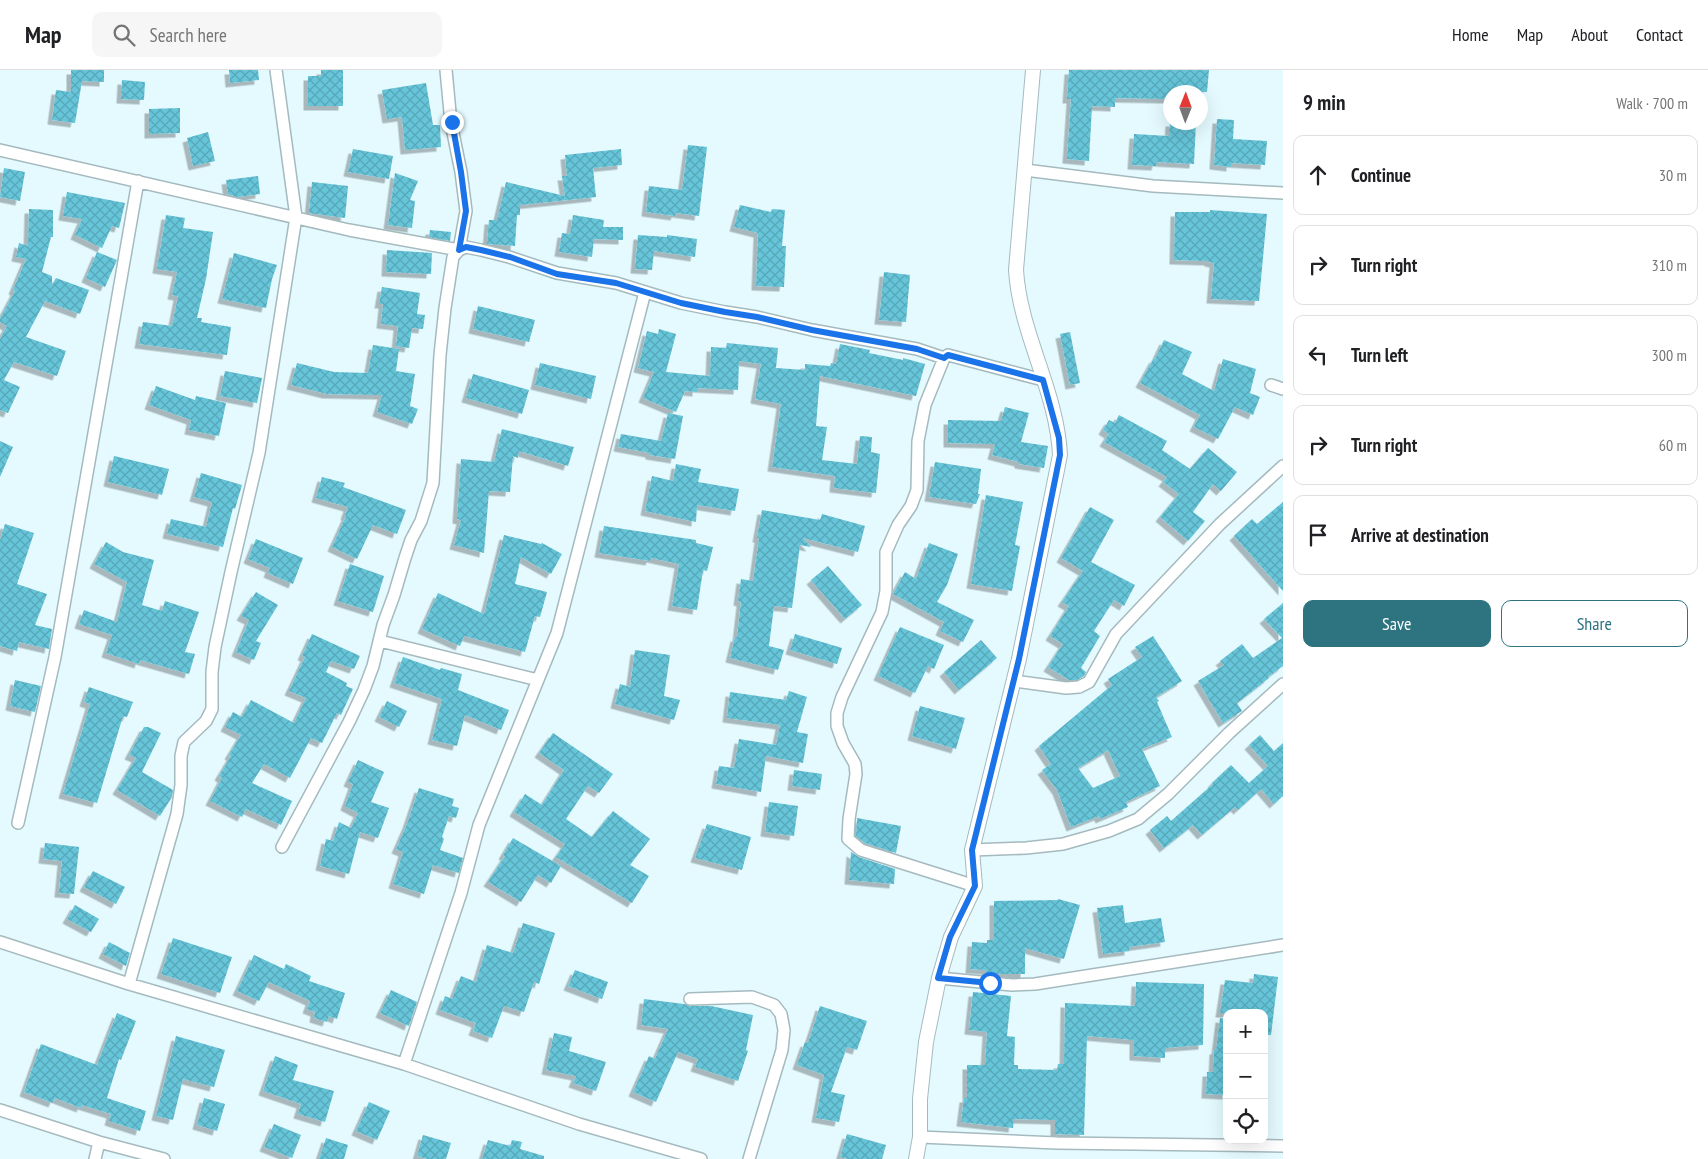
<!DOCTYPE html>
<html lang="en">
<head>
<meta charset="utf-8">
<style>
	body { margin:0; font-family:"PT Sans Narrow",sans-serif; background:#f6f6f6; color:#202124 }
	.controls { position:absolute; right:15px; bottom:15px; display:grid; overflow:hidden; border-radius:10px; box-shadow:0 5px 20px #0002 }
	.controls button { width:45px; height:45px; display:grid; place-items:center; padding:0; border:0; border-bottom:1px solid #e0e0e0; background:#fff; color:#202124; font:25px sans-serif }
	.compass { position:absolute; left:1163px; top:15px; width:45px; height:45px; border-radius:50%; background:#fff; box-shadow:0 5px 20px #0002; rotate:1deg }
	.stop { position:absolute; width:15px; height:15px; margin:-11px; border:4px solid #1a73e8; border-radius:50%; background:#fff }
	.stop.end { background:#1a73e8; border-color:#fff; box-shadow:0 1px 5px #0008 }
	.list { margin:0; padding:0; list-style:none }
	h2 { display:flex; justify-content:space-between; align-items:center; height:65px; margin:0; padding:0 20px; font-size:21px }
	h2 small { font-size:16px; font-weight:400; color:#757577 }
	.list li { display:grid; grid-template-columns:32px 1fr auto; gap:15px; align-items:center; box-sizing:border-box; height:80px; margin:0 10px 10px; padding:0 10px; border:1px solid #e0e0e0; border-radius:10px }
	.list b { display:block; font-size:19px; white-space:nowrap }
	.list em { font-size:16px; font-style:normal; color:#757577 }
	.actions { display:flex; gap:10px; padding:15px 20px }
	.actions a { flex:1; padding:11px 0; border:1px solid #2d7380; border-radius:10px; text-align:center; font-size:18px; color:#2d7380 }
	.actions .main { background:#2d7380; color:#fff }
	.icon { flex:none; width:28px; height:28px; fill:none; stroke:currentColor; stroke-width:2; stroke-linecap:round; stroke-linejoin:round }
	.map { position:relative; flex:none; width:1283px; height:1089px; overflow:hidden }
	header { display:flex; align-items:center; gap:30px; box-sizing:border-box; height:70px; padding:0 25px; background:#fff; border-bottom:1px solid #e0e0e0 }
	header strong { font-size:24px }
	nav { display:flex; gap:28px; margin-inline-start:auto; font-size:18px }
	.search { width:350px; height:45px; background:#f6f6f6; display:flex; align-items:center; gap:12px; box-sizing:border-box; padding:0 18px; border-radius:10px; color:#757577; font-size:19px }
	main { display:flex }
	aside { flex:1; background:#fff }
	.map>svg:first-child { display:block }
</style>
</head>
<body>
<header>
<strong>Map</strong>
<div class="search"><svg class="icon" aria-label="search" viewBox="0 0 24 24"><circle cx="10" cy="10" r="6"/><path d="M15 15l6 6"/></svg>Search here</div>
<nav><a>Home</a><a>Map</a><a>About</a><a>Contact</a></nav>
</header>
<main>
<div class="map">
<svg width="1283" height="1089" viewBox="0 0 1283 1089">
	<defs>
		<pattern id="building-cross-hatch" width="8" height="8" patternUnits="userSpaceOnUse" patternTransform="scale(1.25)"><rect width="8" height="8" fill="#66c5d9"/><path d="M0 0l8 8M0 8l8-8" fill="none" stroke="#57a8b9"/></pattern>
		<filter id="shadow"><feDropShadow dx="-4.5" dy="4.5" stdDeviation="0" flood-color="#0004"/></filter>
	</defs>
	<rect width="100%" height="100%" fill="#e4faff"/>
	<path fill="url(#building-cross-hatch)" fill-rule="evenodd" filter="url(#shadow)" d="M 71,0 L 104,0 L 104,12 L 82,11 L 75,53 L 52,50 L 56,20 L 71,22 Z
		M 229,0 L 258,0 L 259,10 L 230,13 Z
		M 321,0 L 343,0 L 343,36 L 308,36 L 308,6 L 321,6 Z
		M 1069,0 L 1209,0 L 1207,22 L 1170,22 L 1169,29 L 1115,28 L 1115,37 L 1092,36 L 1089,91 L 1067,89 L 1071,29 L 1067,29 Z
		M 122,10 L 145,12 L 144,30 L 121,29 Z
		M 426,13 L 433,55 L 440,55 L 441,77 L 405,80 L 402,47 L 387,49 L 382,20 Z
		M 180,38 L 180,63 L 149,64 L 149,39 Z
		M 1217,49 L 1234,50 L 1233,69 L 1267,71 L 1265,95 L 1231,93 L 1231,97 L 1214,95 Z
		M 1170,52 L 1196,52 L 1194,94 L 1157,92 L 1156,96 L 1132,95 L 1134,64 L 1169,66 Z
		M 208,62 L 215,91 L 193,96 L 187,68 Z
		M 688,75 L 707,77 L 699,146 L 676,143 L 675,146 L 646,142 L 649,116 L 682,120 Z
		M 353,79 L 393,86 L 389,109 L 348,102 Z
		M 621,79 L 622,95 L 593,98 L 596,127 L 520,135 L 520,145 L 517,145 L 515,176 L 487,174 L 489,150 L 497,150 L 506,112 L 565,126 L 562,106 L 567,106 L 565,85 Z
		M 4,98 L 25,102 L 20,131 L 0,127 Z
		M 395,103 L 418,111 L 410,130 L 415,131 L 412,158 L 388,155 Z
		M 258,106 L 260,124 L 237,127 L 228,124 L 226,110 Z
		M 312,112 L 348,116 L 345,148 L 309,143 Z
		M 67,122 L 125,133 L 119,158 L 112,156 L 102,178 L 75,165 L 82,149 L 63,146 Z
		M 740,135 L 771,142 L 772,139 L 785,140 L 782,176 L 786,176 L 784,217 L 756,216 L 758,163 L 734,157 Z
		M 29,139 L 53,140 L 53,167 L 51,167 L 42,202 L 52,206 L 52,215 L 56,208 L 89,220 L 80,244 L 45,231 L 26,267 L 66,281 L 57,306 L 14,292 L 4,310 L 20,317 L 8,343 L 0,340 L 0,269 L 7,256 L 0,252 L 0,249 L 15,221 L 13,220 L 26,189 L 16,187 L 19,173 L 28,176 Z
		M 1210,140 L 1267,144 L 1259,231 L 1211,229 L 1214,193 L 1209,192 L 1209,191 L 1174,190 L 1175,142 L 1210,142 Z
		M 166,145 L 185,148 L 183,158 L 213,162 L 206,209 L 197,248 L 202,248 L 201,252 L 231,257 L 227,285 L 139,274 L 143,252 L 172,256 L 178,226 L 172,225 L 177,202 L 157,199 Z
		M 573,145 L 604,150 L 603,157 L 623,157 L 623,170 L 594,169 L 592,187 L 559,182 L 562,163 L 570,164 Z
		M 430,160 L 451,162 L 450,171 L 429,167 Z
		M 638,165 L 667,167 L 667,165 L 697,169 L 695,187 L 654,181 L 652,200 L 635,199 Z
		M 387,180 L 432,183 L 431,204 L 386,202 Z
		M 97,182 L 117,190 L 105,217 L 86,208 Z
		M 234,183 L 277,195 L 272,209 L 266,238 L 222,229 Z
		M 884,202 L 910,205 L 906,252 L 879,250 Z
		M 382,217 L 420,223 L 417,244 L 425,245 L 423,259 L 412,258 L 409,278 L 396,276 L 398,256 L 381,254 L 383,234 L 379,234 Z
		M 478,236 L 535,250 L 529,272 L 473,259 Z
		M 659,259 L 676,264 L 666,302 L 710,306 L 711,277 L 726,278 L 727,273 L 778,278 L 776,298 L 805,300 L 805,294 L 830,296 L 831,293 L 836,294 L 840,274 L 870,280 L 869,283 L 903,290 L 903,288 L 925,294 L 916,326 L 820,306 L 816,356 L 827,357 L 822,390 L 857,394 L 860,366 L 872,367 L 871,382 L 880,384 L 876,423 L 834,418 L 835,406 L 772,397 L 781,334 L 755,329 L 761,294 L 739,291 L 738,320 L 697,318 L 697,322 L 685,321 L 676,342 L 643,328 L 654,302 L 638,298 L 647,261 L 658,264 Z
		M 1070,262 L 1080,313 L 1070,315 L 1060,264 Z
		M 1164,270 L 1192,282 L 1182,304 L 1214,321 L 1223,289 L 1256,299 L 1250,323 L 1260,327 L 1253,345 L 1235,337 L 1218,369 L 1194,357 L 1200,345 L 1140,313 L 1154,288 L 1155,289 Z
		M 373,275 L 399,279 L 396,301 L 415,304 L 410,336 L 418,339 L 412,354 L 377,342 L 382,325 L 327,324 L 291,315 L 297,293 L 334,302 L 368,303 Z
		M 540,293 L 596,306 L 591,329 L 535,315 Z
		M 225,301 L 262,308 L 257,333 L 220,326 Z
		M 473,304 L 529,320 L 522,344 L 466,328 Z
		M 156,316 L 195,330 L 196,326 L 226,333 L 219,366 L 189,360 L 191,350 L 149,335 Z
		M 1005,337 L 1029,343 L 1021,372 L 1048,376 L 1044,398 L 1019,394 L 1019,392 L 992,385 L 995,374 L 948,373 L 948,350 L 1001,351 Z
		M 668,343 L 683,346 L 675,389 L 650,385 L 650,383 L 618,377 L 621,364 L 661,371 Z
		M 1119,345 L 1167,371 L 1162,380 L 1190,399 L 1208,378 L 1237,402 L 1221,421 L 1213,414 L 1193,442 L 1205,451 L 1188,471 L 1160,447 L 1179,424 L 1163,412 L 1167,407 L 1104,372 L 1109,364 L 1103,360 L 1109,350 L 1115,353 Z
		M 502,359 L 574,377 L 568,396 L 519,381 L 518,388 L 513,386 L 510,422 L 489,421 L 484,483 L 454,475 L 461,450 L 457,449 L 461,389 L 494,392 Z
		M 0,371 L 13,377 L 0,407 Z
		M 114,386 L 169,399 L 162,425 L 108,412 Z
		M 935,392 L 981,399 L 978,424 L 980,424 L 976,434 L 929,427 Z
		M 676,394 L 701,399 L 698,412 L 739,419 L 735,441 L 697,435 L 696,452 L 645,441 L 652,406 L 673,411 Z
		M 201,403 L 242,415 L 235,439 L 233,438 L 223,477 L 167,464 L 171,449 L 206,457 L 212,432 L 194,427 Z
		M 322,407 L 345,413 L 343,417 L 406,440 L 397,464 L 373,455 L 357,489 L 332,477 L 346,446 L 345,445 L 348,437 L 316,428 Z
		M 986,425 L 1023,432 L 1015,475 L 1020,476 L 1012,521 L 971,514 Z
		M 1283,432 L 1283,521 L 1234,466 L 1252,449 L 1257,454 Z
		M 1090,437 L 1114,450 L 1091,492 L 1135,515 L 1124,536 L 1114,530 L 1094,561 L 1100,566 L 1081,598 L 1086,602 L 1084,606 L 1077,610 L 1069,610 L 1048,597 L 1063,574 L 1050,566 L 1069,536 L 1062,532 L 1083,501 L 1061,488 Z
		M 762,440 L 820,450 L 822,444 L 865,456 L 858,482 L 803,468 L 811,477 L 800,475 L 792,538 L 774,536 L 769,576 L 784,580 L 778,600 L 730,588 L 735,567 L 737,567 L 741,532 L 738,531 L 741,509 L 753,511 L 759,468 L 757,468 Z
		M 5,454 L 34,463 L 17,514 L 47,524 L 35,555 L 52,559 L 49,579 L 19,572 L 17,581 L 0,576 L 0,470 Z
		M 604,456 L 696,470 L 696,473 L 713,477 L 707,501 L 703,500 L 697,540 L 672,536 L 679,494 L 651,488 L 650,491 L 599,483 Z
		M 504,465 L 541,474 L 542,473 L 562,484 L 551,504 L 521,487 L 515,514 L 547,522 L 540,547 L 535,546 L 525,582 L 464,566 L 460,576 L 422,559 L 438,523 L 484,544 Z
		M 256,469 L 303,488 L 293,514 L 268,503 L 270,498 L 248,489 Z
		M 106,472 L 123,482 L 154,490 L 142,535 L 162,541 L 165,531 L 199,542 L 185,582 L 195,584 L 189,604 L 140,590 L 139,594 L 106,583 L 112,565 L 79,554 L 84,540 L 117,552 L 127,512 L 94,494 Z
		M 929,473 L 958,484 L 947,515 L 937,532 L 974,550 L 963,572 L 940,561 L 944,552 L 893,524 L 905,502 L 916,509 Z
		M 350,494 L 384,506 L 373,542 L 338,531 Z
		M 828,496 L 862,535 L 845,549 L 811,510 Z
		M 256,522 L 278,535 L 256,571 L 261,573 L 254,590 L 236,582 L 249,550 L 241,546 Z
		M 1283,533 L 1283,596 L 1268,607 L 1269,608 L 1237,633 L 1242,641 L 1223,653 L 1198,611 L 1224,595 L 1220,591 L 1242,574 L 1253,588 L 1282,568 L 1264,549 Z
		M 900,557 L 944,575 L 934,599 L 928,596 L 915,623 L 878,606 Z
		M 312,564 L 360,586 L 354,599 L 331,591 L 326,602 L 347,613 L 346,616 L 353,619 L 341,645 L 337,643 L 322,673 L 311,668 L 290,708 L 264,694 L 252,713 L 292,731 L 281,755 L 246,739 L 242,747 L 210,731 L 222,708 L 219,706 L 231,686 L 229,685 L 241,665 L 225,657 L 233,642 L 242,647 L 251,630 L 294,653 L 306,628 L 289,621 L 305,587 L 302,586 Z
		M 795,564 L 842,578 L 837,594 L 790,580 Z
		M 1153,566 L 1182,611 L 1156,627 L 1159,631 L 1157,632 L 1172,667 L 1142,679 L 1160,716 L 1126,732 L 1128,737 L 1100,749 L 1099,746 L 1071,757 L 1057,720 L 1042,700 L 1051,694 L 1039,676 L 1112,615 L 1108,609 L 1142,587 L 1135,577 ZM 1108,680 L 1120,706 L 1093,718 L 1078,698 Z
		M 981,570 L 997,588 L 959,620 L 944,602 Z
		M 635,580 L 670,585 L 664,626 L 680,630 L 674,650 L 615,634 L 620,614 L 630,617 Z
		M 403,587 L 440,600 L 441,598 L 462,604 L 458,620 L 509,640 L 501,660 L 465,645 L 457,676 L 432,670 L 442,629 L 394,613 Z
		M 15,610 L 41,616 L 35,642 L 10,636 Z
		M 89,617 L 133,632 L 127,647 L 123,646 L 97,733 L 63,724 L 90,634 L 84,632 Z
		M 789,621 L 807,627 L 797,662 L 808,664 L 803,693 L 766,686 L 761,722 L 716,714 L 719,696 L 734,698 L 739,669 L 776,675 L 780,655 L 727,648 L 730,622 L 786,630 Z
		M 387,631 L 407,641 L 399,657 L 379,647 Z
		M 920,636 L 965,648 L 956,679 L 912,666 Z
		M 144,657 L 148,657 L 161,663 L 142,702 L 173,720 L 172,727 L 160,746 L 117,720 L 136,688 L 129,685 Z
		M 553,663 L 613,704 L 599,723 L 588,716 L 566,749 L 592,767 L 613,741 L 650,769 L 630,795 L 649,806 L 632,833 L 556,787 L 565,774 L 514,742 L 525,724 L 542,735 L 564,700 L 539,683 Z
		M 1260,665 L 1274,681 L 1283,673 L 1283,726 L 1274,734 L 1261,719 L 1238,740 L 1235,737 L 1202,765 L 1193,755 L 1164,778 L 1150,760 L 1167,746 L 1171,751 L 1213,714 L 1212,713 L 1231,695 L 1249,713 L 1268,696 L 1249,675 Z
		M 358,690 L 384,702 L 371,732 L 389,738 L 378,768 L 360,762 L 349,804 L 320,796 L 326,769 L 333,771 L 339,752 L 351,758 L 358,743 L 345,736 L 353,714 L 348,712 Z
		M 794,700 L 822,704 L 820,720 L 792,716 Z
		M 419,718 L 454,729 L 452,736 L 459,738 L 456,748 L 449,746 L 442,767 L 444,769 L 440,780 L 463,788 L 459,803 L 433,795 L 424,824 L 393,814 L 403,782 L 396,779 L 407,754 Z
		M 769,732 L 798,736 L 794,766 L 765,762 Z
		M 857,748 L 901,756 L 896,783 L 865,773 L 856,766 Z
		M 707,754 L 751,767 L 742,800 L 695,788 Z
		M 513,768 L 561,796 L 551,813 L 538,805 L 521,832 L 488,812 L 505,786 L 503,785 Z
		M 45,773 L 79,777 L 74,824 L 59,823 L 62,791 L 43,789 Z
		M 851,782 L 859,787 L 895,799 L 894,814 L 849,810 Z
		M 93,801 L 125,817 L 116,834 L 84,817 Z
		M 1058,829 L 1080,835 L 1064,889 L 1025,878 L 1025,904 L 986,904 L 986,900 L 970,899 L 972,872 L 987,873 L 987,870 L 994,870 L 994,831 L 1058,830 Z
		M 75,835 L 99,849 L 91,862 L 67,849 Z
		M 1123,835 L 1125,853 L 1161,848 L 1165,872 L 1129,877 L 1129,881 L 1103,884 L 1097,838 Z
		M 523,853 L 555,863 L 539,914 L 534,912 L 524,942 L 504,936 L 492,968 L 473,961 L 476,953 L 440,940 L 445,926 L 452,929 L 461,906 L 476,912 L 487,875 L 513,883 Z
		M 173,868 L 232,887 L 220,923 L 161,904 Z
		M 109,872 L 130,883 L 126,896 L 103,884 Z
		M 254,885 L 284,899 L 286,894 L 311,906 L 309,911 L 345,923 L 337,949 L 329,946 L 327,952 L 314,948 L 315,942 L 307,939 L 310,931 L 269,912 L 259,931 L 237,921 Z
		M 575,900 L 608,912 L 602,929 L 568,916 Z
		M 1254,904 L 1278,907 L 1271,965 L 1264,965 L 1264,943 L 1220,943 L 1225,910 L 1253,913 Z
		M 1136,912 L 1204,914 L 1203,975 L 1165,978 L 1165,988 L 1134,986 L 1134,970 L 1087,966 L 1084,1065 L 1055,1064 L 1055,1050 L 1014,1049 L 1013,1058 L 961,1052 L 964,1028 L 967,1028 L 967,995 L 985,995 L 987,962 L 969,960 L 973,922 L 1011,926 L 1007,966 L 1015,967 L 1014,995 L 1018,995 L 1018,999 L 1057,1000 L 1058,994 L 1064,994 L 1065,933 L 1135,936 Z
		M 391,920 L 417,932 L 409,956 L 380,943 Z
		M 644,929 L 684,934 L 690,936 L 711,936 L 753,945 L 746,980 L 748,981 L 738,1011 L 695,997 L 698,989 L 678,982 L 656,1032 L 633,1022 L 649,986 L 655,989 L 668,959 L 641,955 Z
		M 820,936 L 867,951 L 857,980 L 847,977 L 831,1022 L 845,1025 L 839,1052 L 816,1048 L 824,1005 L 797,995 L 805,972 L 808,973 Z
		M 117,943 L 136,951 L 121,990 L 119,989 L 107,1028 L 146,1041 L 140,1061 L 109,1051 L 111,1044 L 82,1035 L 81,1038 L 55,1028 L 53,1033 L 24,1022 L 41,974 L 97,995 Z
		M 1220,948 L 1227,949 L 1227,1025 L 1206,1024 L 1207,1002 L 1213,1002 L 1214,980 L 1216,980 Z
		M 554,963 L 572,967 L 569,981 L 606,992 L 596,1021 L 573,1013 L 576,1006 L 546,1000 Z
		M 176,966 L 225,980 L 214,1017 L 183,1009 L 173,1050 L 156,1046 Z
		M 275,986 L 298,995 L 293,1010 L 334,1021 L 325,1052 L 298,1044 L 301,1034 L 263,1021 Z
		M 204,1028 L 225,1034 L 217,1061 L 197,1055 Z
		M 369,1032 L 390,1041 L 377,1070 L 356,1061 Z
		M 274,1054 L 301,1065 L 292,1088 L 264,1077 Z
		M 847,1064 L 886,1075 L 882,1089 L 848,1089 L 840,1087 Z
		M 423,1065 L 451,1073 L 446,1089 L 427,1089 L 417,1086 Z
		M 326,1068 L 348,1075 L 344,1089 L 319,1089 Z
		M 488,1070 L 510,1076 L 512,1070 L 522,1072 L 520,1079 L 544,1086 L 544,1089 L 482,1089 Z"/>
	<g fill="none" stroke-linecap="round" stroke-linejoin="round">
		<g stroke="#a5babe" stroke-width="14">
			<path id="minor" d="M 0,80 L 349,160 L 459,180 L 466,177 L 481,180 L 509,187 L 557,203 L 616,213 L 681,233 L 725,242 L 757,247 L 812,260 L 917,279 L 944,288 L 948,285 L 1043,310
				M 1025,100 L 1153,116 L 1283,123
				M 944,288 L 925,335 L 918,371 L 917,420 L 911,436 L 898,455 L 886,482 L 886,521 L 882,542 L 842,627 L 837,643 L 837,656 L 843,673 L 855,694 L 856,704 L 849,749 L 848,769 L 861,780 L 975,816
				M 1271,315 L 1283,319
				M 380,571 L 538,610
				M 1014,611 L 1066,618 L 1079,617 L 1089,612 L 1116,564 L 1220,454 L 1283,396
				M 18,753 L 55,587 L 138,111
				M 282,777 L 349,652 L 364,620 L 373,596 L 383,555 L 394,525 L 405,488 L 411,470 L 421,451 L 433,413 L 440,285 L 445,238 L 453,187 L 459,180 L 466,141 L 461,102 L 451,53 L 446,0
				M 972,780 L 1026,778 L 1063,774 L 1109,761 L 1138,749 L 1168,724 L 1229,663 L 1283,614
				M 0,872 L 129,914 L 404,994 L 579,1054 L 701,1089
				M 939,908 L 1012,915 L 1035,914 L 1283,875
				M 129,914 L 177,744 L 181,715 L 181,686 L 184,672 L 206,651 L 212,639 L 212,602 L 215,577 L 231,502 L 259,383 L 296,147 L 276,0
				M 690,929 L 752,927 L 774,935 L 781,944 L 784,960 L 782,980 L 749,1089
				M 404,994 L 461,823 L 479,755 L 557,563 L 645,222
				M 0,1040 L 99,1072 L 164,1089
				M 920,1067 L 1057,1073 L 1283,1076
				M 95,1089 L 99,1072"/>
		</g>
		<g stroke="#a5babe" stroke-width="16">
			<path id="tertiary" d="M 916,1089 L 920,1067 L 920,1029 L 926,972 L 939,908 L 951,867 L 975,816 L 972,780 L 1019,589 L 1060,385 C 1057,321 1020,264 1016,200 L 1033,0"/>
		</g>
		<use href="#minor" stroke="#fff" stroke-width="11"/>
		<use href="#tertiary" stroke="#fff" stroke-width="14"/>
	</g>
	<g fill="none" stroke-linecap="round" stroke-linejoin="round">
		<path stroke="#1a73e8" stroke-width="6" d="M 452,52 L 461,102 L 466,141 L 459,180 L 466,177 L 481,180 L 510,187 L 557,204 L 616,213 L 681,233 L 725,242 L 757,247 L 812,260 L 917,279 L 944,288 L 948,285 L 1043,310 L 1059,368 L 1060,385 L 1019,589 L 972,780 L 975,816 L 950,867 L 938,908 L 990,913"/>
	</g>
</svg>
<div class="controls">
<button>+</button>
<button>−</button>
<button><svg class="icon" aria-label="locate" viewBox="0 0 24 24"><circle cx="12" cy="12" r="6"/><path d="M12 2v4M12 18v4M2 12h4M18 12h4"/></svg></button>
</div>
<svg class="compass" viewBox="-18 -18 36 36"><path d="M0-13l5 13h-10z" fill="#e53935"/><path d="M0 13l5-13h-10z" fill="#757577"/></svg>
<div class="stop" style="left:990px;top:913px"></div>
<div class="stop end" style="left:452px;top:52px"></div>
</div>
<aside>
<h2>9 min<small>Walk · 700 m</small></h2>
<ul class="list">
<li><svg class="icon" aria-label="ahead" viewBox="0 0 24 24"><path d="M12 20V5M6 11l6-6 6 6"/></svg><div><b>Continue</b></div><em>30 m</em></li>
<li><svg class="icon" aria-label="right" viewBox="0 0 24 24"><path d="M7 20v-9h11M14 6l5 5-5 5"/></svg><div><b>Turn right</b></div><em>310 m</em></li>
<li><svg class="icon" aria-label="left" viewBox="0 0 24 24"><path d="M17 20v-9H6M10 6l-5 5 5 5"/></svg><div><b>Turn left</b></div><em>300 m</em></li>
<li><svg class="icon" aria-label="right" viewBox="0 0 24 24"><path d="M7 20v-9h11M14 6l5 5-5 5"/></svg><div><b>Turn right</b></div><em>60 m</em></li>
<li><svg class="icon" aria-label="arrive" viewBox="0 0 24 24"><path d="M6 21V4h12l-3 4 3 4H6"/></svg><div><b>Arrive at destination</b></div></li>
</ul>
<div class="actions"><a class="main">Save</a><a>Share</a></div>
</aside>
</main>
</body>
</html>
